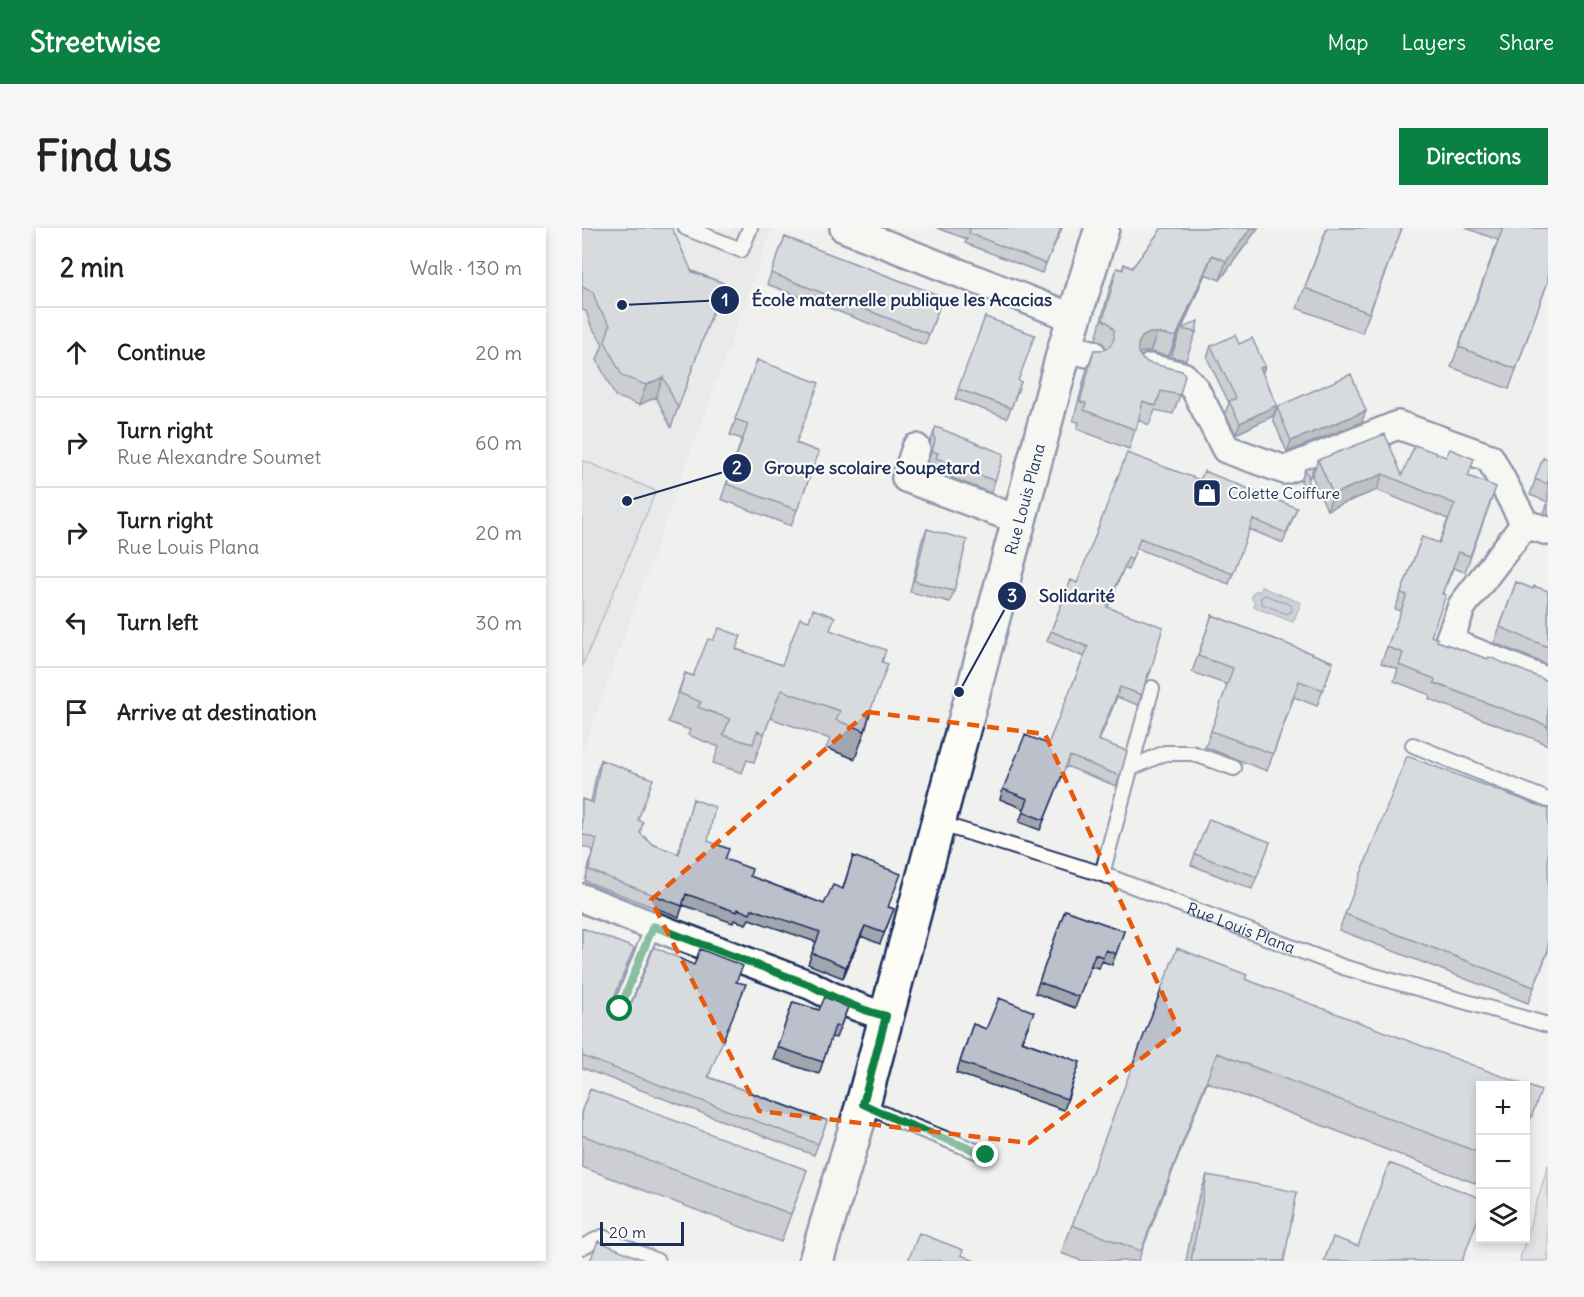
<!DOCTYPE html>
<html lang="en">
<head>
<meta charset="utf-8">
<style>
	body { margin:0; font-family:Delius,sans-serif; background:#f6f6f6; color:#222 }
	.controls { position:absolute; right:18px; bottom:18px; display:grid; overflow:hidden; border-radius:0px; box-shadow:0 3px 9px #0003 }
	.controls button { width:54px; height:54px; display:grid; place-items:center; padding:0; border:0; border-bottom:2px solid #e0e0e0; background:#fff; color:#222; font:30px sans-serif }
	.scale { position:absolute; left:18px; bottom:15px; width:84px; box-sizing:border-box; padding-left:6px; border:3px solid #1b2f5e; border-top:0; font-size:16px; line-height:21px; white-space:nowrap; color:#1b2f5e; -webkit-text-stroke:4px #fdfcf7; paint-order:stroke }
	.stop { position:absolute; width:18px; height:18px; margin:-14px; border:4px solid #0b8043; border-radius:50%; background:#fff }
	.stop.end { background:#0b8043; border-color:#fff; box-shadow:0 2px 6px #0008 }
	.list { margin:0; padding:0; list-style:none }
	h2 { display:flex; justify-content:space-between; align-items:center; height:78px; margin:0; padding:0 24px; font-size:26px }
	h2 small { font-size:20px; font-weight:400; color:#767676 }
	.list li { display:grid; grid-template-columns:39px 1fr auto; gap:18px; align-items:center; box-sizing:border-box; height:90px; padding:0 24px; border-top:2px solid #e0e0e0 }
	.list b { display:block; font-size:22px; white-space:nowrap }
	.list p { margin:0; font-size:20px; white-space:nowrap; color:#767676 }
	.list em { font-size:20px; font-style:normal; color:#767676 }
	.icon { flex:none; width:33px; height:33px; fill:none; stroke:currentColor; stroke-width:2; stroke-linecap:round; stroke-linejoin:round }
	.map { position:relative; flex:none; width:966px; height:1033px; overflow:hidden; border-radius:0px }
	header { display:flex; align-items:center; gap:36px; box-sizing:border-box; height:84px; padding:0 30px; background:#0b8043; color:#fff }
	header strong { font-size:28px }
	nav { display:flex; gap:33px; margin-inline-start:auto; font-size:21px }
	.intro { display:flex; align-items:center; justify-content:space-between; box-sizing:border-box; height:144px; padding:0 36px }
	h1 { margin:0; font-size:42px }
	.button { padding:15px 27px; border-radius:0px; background:#0b8043; color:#fff; font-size:21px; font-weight:700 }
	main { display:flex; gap:36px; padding:0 36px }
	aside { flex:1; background:#fff; border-radius:0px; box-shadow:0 3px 9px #0003 }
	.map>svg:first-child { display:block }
</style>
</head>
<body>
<header>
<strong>Streetwise</strong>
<nav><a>Map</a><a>Layers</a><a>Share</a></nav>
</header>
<div class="intro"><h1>Find us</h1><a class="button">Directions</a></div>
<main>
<aside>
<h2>2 min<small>Walk · 130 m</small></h2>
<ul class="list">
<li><svg class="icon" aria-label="ahead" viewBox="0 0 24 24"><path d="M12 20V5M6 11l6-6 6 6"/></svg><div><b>Continue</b></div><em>20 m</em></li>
<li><svg class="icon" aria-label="right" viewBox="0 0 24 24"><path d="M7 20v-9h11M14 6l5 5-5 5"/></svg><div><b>Turn right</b><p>Rue Alexandre Soumet</p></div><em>60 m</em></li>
<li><svg class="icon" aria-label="right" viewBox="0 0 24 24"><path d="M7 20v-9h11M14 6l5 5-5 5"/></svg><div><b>Turn right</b><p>Rue Louis Plana</p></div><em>20 m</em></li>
<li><svg class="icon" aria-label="left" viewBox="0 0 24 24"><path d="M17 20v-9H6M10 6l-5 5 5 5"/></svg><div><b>Turn left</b></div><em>30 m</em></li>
<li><svg class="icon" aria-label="arrive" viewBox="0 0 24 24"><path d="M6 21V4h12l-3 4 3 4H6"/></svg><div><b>Arrive at destination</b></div></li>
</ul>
</aside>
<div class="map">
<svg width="966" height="1033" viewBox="0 0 966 1033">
	<rect width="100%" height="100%" fill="#f0f0ee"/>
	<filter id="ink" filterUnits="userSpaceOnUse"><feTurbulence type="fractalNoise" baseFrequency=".0167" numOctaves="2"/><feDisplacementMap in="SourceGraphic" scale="12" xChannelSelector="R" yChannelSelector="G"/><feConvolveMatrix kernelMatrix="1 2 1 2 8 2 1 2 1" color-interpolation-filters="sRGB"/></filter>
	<g filter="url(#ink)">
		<path fill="#e0e2e3" d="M 0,0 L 135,0 L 148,4 L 149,0 L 190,1 L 0,524 Z"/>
		<path fill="#d0d3d8" stroke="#76819b" stroke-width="1.5" d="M 0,232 L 74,263 L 0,439 Z
			M 966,937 L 966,1033 L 938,1033 L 939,1027 Z"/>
		<path fill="#a7adbd" stroke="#6f7b97" stroke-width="1.5" d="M 679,359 L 719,375 L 711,394 L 672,379 L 673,375 C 669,371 668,367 673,363 L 678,363 Z"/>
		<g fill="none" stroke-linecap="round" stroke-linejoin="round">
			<path stroke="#536184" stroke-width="1.5" d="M 683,367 L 709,377 L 710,380 L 709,384 L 705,386 L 680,376 L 678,370 Z"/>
			<g stroke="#1b2f5e" stroke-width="18">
				<g id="lane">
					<path d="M 104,0 L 159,22 L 168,0"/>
					<path d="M 831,517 L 966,572"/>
					<path d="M 549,540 L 583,525 L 610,525 L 652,540"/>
					<path id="s1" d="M 356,595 L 520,646 L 761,739 L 966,797"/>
					<path d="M 520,646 L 570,460"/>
					<path d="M 38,781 L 71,698"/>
					<path d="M 281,876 L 315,892 L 404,927"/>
					<path d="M 0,1019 L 20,1009 L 75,1033"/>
				</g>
			</g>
			<g stroke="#1b2f5e" stroke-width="32">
				<path id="street" d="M 262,0 L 492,90
					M 483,120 L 510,126
					M 568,140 L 601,148 L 613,161 L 644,221 L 703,242 L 816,197 L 908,230 L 943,296 L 966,303
					M 334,220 L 324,250 L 437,292
					M 943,296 L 880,378 L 868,410 L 875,417 L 966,454
					M 0,670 L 71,698 L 228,757 C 252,770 277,781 304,788"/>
			</g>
			<g stroke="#1b2f5e" stroke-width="38">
				<g id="secondary">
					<path id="s2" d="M 234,1033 L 281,876 L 483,120 L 520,0"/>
				</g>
			</g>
			<use href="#lane" stroke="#fdfcf7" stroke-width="14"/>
			<use href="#street" stroke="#fdfcf7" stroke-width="27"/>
			<use href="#secondary" stroke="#fdfcf7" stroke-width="33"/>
		</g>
		<path fill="#a1a5ae" stroke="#1b2f5e" stroke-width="1.5" d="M 0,0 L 141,55 L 89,199 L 74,169 L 57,177 L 33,168 L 15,132 L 21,116 L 9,98 L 4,83 L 0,82 Z
			M 355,0 L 480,0 L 460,45 L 383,15 L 385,11 Z
			M 580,0 L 676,0 L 638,52 L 623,46 L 600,101 L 614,104 L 604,132 L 589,129 L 599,102 L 587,128 L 568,124 L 560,124 L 557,126 L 561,132 L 598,167 L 591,186 L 573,182 L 567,197 L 556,192 L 547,221 L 495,201 L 497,194 L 491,193 L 505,141 L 512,122 L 522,122 L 524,120 L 520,114 L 514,111 L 528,59 L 535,40 L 540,42 L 542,36 L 550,40 Z
			M 745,0 L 820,0 L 780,105 L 715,80 Z
			M 884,0 L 966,0 L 966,53 L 927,161 L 869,139 L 916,12 Z
			M 203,9 L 361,69 L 343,117 L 185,56 Z
			M 403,89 L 436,153 L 439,154 L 425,190 L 373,171 Z
			M 657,116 L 683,138 L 680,146 L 691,188 L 654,206 L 643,185 L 647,175 L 625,130 L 629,118 Z
			M 175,132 L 214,215 L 237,224 L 209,298 L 139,271 L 160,211 L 148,207 Z
			M 695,179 L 780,194 L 705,224 L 691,191 Z
			M 354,199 L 413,253 L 409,265 L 350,242 L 352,236 L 346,234 L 349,224 L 348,214 Z
			M 961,230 L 966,232 L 966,274 L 948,267 Z
			M 736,232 L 820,247 L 886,248 L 914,259 L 883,344 L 871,340 L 861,366 L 849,408 L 855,413 L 966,453 L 966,517 L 958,514 L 958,513 L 847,471 L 848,467 L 812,453 L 816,441 L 799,435 L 819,383 L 813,381 L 840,309 L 857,315 L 866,291 L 795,262 L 745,282 L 730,248 Z
			M 732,238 L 723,261 L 719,253 L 723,241 Z
			M 618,252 L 715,280 L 701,315 L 667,301 L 647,356 L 554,320 L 546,342 L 542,340 L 526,379 L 569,442 L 565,452 L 563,456 L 556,477 L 535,469 L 517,513 L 538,548 L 534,558 L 484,538 L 458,602 L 437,594 L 442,581 L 418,571 L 421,561 L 466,516 L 502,429 L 465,413 L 489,352 L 495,355 Z
			M 966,274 L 966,287 L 962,285 Z
			M 345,301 L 372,363 L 368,374 L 328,364 L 340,312 Z
			M 934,354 L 951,361 L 966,363 L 966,437 L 912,415 Z
			M 630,387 L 751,434 L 735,478 L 712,469 L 685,543 L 623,519 L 646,457 L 610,444 Z
			M 248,402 L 300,434 L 288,485 L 283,503 L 273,531 L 244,520 L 248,511 L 188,490 L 172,534 L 165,532 L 160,545 L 131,535 L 137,519 L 106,507 L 108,502 L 86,494 L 103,445 L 111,448 L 154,421 L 200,437 Z
			M 19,532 L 56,592 L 58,605 L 70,616 L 96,626 L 111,571 L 126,613 L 143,631 L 168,648 L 242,676 L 261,660 L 271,628 L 307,679 L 312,681 L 298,716 L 279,708 L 261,750 L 226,736 L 234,714 L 167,691 L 164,696 L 152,692 L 151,695 L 101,677 L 97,689 L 3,653 L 11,622 L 0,618 L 0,571 L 9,574 L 15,543 Z
			M 688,614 L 670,661 L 609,637 L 613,626 Z
			M 483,682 L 542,703 L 530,737 L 520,733 L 517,740 L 509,738 L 493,780 L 453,765 Z
			M 763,686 L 966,723 L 946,775 L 757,702 Z
			M 0,700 L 34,768 L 35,775 L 39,779 L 44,779 L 112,737 L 155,754 L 127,849 L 245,893 L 232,927 L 0,840 Z
			M 663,751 L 898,858 L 898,957 L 625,854 L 556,1033 L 500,1033 L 479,1025 L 490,997 Z
			M 211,774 L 237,782 L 266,779 L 254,810 L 249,809 L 237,846 L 191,831 Z
			M 448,794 L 440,813 L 498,834 L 482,882 L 374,845 L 391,796 L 404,801 Z
			M 0,882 L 225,942 L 199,1014 L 0,939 Z
			M 625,947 L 702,1033 L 604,1033 L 615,975 Z"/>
		<path fill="#83868d" stroke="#1b2f5e" stroke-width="1.5" d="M 669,0 L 676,0 L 638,52 L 644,33 Z
			M 630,27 L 623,46 L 587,128 L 594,109 Z
			M 567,105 L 575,105 L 568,124 L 560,124 L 553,128 L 556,116 L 560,109 Z
			M 683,138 L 679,149 L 678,140 Z
			M 81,149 L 74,169 L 57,177 L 64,157 Z
			M 695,177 L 691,188 L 654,206 L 658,195 Z
			M 784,183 L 780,194 L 705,224 L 709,213 Z
			M 801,246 L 795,262 L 745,282 L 751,266 Z
			M 569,442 L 565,452 L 561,458 L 565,448 Z
			M 283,698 L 279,708 L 261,750 L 264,739 Z"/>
		<path fill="#bbc0ca" stroke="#1b2f5e" stroke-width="1.5" d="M 0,0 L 90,0 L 110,44 L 141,55 L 96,180 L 81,149 L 64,157 L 40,148 L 23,113 L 28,97 L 16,79 L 11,64 L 0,59 Z
			M 385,0 L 479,0 L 464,36 L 387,5 L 388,1 Z
			M 580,0 L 669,0 L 644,33 L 630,27 L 594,109 L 575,105 L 567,105 L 560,109 L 556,116 L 556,125 L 561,132 L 567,135 L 600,143 L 603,147 L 598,167 L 579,163 L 574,178 L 561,173 L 554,202 L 502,182 L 504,175 L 498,174 L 512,122 L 522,122 L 528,118 L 532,111 L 532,102 L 527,95 L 521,92 L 535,40 L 541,42 L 542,36 L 550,40 Z
			M 745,0 L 820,0 L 787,85 L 723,60 Z
			M 921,0 L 966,0 L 966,53 L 934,141 L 877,119 Z
			M 203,9 L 361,69 L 347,106 L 189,45 Z
			M 403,89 L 453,107 L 436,153 L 439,154 L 429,180 L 376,161 Z
			M 616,93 L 614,104 L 599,101 Z
			M 653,107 L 657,116 L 670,110 L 683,138 L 678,140 L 695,177 L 658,195 L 647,173 L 654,170 L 629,118 Z
			M 175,132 L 237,155 L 214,215 L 237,224 L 215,282 L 145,256 L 166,196 L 153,191 Z
			M 769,146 L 784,183 L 709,213 L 695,179 Z
			M 354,199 L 422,226 L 413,253 L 354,230 L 356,225 L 350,223 L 353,213 L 352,203 Z
			M 803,206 L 820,247 L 833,217 L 864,229 L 868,221 L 892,231 L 886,248 L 914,259 L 888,328 L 877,324 L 860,366 L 864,367 L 849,408 L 856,411 L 855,413 L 906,431 L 907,429 L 966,453 L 966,499 L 964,498 L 964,497 L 852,455 L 853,451 L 817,437 L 821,425 L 805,419 L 825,367 L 819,365 L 840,309 L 857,315 L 873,276 L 801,246 L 751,266 L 736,232 Z
			M 545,225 L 618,252 L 622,243 L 715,280 L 704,305 L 671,291 L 651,346 L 558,310 L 550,332 L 546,330 L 525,379 L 581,399 L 569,442 L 565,448 L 560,467 L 538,459 L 516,512 L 545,523 L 538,548 L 488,528 L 462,592 L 441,584 L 446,571 L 421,561 L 443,507 L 466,516 L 506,419 L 469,403 L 489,352 L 495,355 Z
			M 961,230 L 966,232 L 966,256 L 953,251 Z
			M 732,238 L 727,250 L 723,241 Z
			M 345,301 L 385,312 L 372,363 L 332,353 Z
			M 934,354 L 951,361 L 952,358 L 966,363 L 966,419 L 918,399 Z
			M 231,381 L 253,389 L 248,402 L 304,422 L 300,434 L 306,436 L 289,481 L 283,503 L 254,492 L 258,483 L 199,462 L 182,506 L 175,503 L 171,516 L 141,507 L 148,491 L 116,479 L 119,474 L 97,465 L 103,445 L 111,448 L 126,411 L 131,412 L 137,400 L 159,408 L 154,421 L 200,437 L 218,390 L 227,393 Z
			M 630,387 L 751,434 L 741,462 L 717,453 L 691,526 L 629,503 L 651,440 L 616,428 Z
			M 825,528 L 966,581 L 966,722 L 952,759 L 763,686 Z
			M 19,532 L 71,551 L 56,592 L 61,594 L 58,605 L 70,616 L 97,626 L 111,571 L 133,579 L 126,613 L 147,621 L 143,631 L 170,641 L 168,648 L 242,676 L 251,657 L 261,661 L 271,628 L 319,646 L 306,679 L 312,681 L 302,705 L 283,698 L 264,739 L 230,725 L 238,704 L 170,681 L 168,686 L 156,681 L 155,684 L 104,666 L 100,678 L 7,642 L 15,611 L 0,606 L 0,571 L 11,575 Z
			M 627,591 L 688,614 L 675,649 L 613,626 Z
			M 483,682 L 542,703 L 534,726 L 524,722 L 521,729 L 513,726 L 497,769 L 457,754 Z
			M 0,700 L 52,720 L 33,767 L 35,775 L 39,779 L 44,779 L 50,774 L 72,719 L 112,737 L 118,721 L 161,738 L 154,754 L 164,756 L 126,849 L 245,893 L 236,916 L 0,828 Z
			M 595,720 L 665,747 L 663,751 L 959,863 L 944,903 L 944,858 L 898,858 L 898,925 L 635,825 L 559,1023 L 490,997 Z
			M 243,769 L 266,779 L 258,799 L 253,798 L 241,834 L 195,819 L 211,774 L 237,782 Z
			M 417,770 L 452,784 L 439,813 L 498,834 L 485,871 L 378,834 L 391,796 L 404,801 Z
			M 8,861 L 225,942 L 209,986 L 0,907 L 0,882 Z
			M 807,935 L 898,970 L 898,985 L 880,1033 L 742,1033 L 751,1009 L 776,1018 Z
			M 625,947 L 715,964 L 702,1033 L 609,1033 Z
			M 337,1005 L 381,1022 L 379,1027 L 393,1033 L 326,1033 Z
			M 16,1013 L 64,1033 L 8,1033 Z"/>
	</g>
	<g fill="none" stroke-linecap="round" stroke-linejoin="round" filter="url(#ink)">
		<path stroke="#0b8043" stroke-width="8" d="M 38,781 L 71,698 L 228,757 C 252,770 277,782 304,788 L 281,876 L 315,892 L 404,927"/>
	</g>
	<path d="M0 0H966V1033H0ZM 286,484 L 463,506 L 597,802 L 447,915 L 177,883 L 69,672 Z" fill="#f0f0ee" fill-opacity=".55" fill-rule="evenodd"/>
	<path fill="none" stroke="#e8590c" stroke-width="4.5" stroke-dasharray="12 8" stroke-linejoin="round" d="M 286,484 L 463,506 L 597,802 L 447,915 L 177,883 L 69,672 Z"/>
	<defs>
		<g id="shop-square" transform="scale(1.5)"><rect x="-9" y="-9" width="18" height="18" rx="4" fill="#1b2f5e" stroke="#fdfcf7"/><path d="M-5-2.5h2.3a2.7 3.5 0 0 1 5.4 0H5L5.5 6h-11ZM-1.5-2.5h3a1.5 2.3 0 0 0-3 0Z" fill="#fff"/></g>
	</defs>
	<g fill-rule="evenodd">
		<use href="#shop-square" x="625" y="265"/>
	</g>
	<g text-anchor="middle" stroke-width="4.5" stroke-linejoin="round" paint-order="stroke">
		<g font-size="16" fill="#1b2f5e" stroke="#fdfcf7" text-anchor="start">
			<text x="646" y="271">Colette Coiffure</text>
		</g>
		<g font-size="16" fill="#1b2f5e" stroke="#fdfcf7">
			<text dy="6" stroke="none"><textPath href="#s2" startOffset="790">Rue Louis Plana</textPath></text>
			<text dy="6" stroke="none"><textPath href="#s1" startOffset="321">Rue Louis Plana</textPath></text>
		</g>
	</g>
	<path fill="none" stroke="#1b2f5e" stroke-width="2" d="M40 77L143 72M45 273L155 240M377 464L430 368"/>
	<g fill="#1b2f5e" stroke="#fdfcf7" stroke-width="2">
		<circle cx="40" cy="77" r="6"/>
		<circle cx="45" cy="273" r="6"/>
		<circle cx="377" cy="464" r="6"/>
		<circle cx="143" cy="72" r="15"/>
		<circle cx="155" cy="240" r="15"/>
		<circle cx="430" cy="368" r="15"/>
	</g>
	<g font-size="18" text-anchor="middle" font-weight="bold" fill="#fff">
		<text x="143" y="78">1</text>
		<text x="155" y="246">2</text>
		<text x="430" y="374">3</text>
	</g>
	<g font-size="18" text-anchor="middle" font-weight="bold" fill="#1b2f5e" stroke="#fdfcf7" stroke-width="4.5" stroke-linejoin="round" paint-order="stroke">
		<text x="320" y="78">École maternelle publique les Acacias</text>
		<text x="290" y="246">Groupe scolaire Soupetard</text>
		<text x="495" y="374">Solidarité</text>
	</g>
</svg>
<div class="controls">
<button>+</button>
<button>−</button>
<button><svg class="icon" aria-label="layers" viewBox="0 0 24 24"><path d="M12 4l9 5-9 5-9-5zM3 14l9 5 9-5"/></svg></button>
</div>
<div class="scale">20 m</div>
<div class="stop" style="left:38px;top:781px"></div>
<div class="stop end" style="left:404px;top:927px"></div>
</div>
</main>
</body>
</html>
